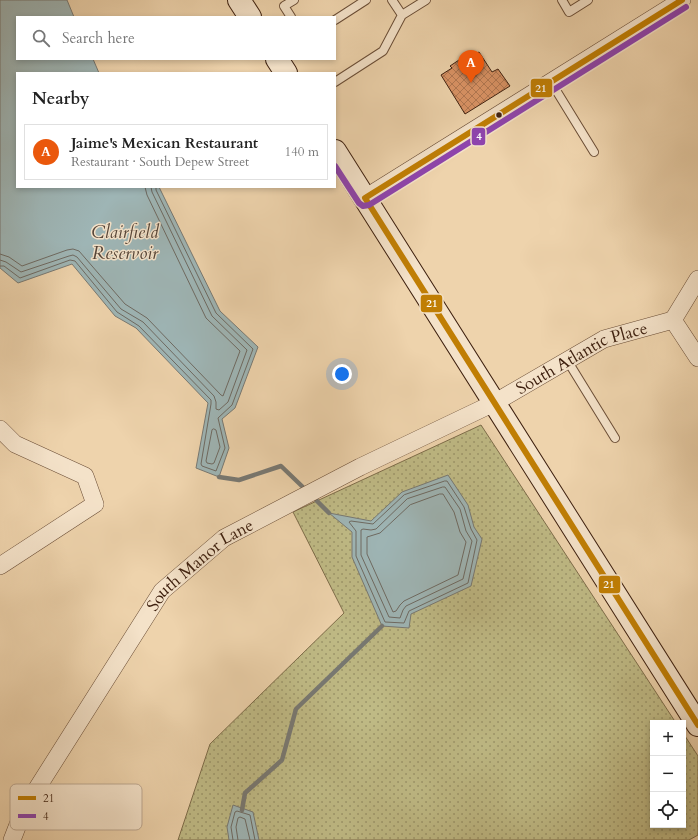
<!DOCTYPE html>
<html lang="en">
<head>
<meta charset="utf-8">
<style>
	body { margin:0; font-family:Cardo,serif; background:#f2f2f2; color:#222 }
	.controls { position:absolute; right:12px; bottom:12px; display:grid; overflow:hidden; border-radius:0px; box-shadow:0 2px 6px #0003 }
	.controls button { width:36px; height:36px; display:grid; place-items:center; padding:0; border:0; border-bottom:1px solid #e0e0e0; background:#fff; color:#222; font:20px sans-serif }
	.you { position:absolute; left:342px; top:374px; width:14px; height:14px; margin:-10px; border:3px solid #fff; border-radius:50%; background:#1a73e8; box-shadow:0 0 0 6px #1a73e833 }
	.badge { display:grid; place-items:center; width:26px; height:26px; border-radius:50%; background:#ea580c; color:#fff; font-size:13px; font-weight:700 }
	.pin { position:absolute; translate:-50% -33px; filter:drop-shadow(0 1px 2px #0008) }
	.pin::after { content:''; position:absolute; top:21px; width:14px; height:12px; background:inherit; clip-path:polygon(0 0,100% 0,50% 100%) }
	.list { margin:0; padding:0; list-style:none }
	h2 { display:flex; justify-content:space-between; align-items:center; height:52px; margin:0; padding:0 16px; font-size:17px }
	h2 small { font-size:13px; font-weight:400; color:#767676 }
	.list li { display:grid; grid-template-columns:26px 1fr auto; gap:12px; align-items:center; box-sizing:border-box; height:56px; margin:0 8px 8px; padding:0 8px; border:1px solid #e0e0e0; border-radius:0px }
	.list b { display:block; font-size:15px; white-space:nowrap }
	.list p { margin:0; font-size:13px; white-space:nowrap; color:#767676 }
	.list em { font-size:13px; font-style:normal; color:#767676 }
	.icon { flex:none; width:22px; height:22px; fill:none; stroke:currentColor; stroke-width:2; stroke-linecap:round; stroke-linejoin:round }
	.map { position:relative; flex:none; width:698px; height:840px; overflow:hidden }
	.search { position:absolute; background:#fff; box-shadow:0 2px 6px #0003; left:16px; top:16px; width:320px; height:44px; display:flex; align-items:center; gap:10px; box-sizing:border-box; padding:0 14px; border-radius:0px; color:#767676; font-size:15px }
	.panel { position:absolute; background:#fff; box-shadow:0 2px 6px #0003; left:16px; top:72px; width:320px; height:116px; border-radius:0px }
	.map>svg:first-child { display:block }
</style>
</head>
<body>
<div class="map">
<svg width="698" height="840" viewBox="0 0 698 840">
	<defs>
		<pattern id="green-dots" width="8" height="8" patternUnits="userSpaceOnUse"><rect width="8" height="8" fill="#bfba85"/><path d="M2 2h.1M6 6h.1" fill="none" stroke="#9d976b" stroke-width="1.8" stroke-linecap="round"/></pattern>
		<pattern id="building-cross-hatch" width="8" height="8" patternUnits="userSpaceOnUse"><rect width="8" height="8" fill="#d99264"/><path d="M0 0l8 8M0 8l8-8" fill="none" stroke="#b17751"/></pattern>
	</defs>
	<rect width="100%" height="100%" fill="#eed3ac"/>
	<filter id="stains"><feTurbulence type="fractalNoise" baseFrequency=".005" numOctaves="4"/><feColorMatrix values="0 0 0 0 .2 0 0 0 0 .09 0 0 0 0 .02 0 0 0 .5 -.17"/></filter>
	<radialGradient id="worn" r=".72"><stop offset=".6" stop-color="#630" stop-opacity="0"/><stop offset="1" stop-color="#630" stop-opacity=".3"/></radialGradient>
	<path fill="url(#green-dots)" stroke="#7e6d4a" d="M 481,425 L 676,723 L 653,723 L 653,825 L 683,825 L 683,733 L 698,756 L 698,835 L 689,840 L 178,840 L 210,744 L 344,613 L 293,512 Z"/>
	<path fill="#9eb5b5" stroke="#787973" d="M 0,0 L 67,0 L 74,17 L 17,17 L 17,59 L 93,59 L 99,73 L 17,73 L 17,187 L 159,187 L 220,311 L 258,347 L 235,408 L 222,419 L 229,448 L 219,477 L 196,468 L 208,403 L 136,328 L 115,316 L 72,264 L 18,283 L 0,268 Z
		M 448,475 L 468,505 L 474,527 L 482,539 L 471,586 L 411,614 L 409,628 L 382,626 L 352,557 L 352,532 L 329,513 L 371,521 L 402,492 Z
		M 233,805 L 253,812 L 259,840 L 229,840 L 227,827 Z"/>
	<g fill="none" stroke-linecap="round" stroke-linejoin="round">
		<path stroke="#6e6a62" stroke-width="1" d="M 0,254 L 9,257 L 22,266 L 67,250 L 73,249 L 79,251 L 125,304 L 147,318 L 221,395 L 223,396 L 240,351 L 206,318 L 147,195 L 145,187
			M 0,260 L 6,262 L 21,272 L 69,256 L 73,255 L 77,257 L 121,309 L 143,322 L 214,396 L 216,402 L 216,409 L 219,410 L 228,402 L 247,350 L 212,316 L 152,192 L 151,187
			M 0,266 L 4,266 L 20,278 L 70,260 L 75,261 L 117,312 L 139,326 L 211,400 L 211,404 L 201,464 L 202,466 L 216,471 L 225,448 L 218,418 L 232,405 L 253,349 L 216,313 L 156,190 L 156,187
			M 214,429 L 216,430 L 220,447 L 214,463 L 212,464 L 207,463 L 206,461 L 212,430 Z
			M 445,481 L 447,481 L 464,507 L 471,529 L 477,540 L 468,583 L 409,611 L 404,623 L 385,622 L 356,556 L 356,531 L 349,522 L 351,521 L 373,524 L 404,495 Z
			M 443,487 L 445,487 L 460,509 L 466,531 L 472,541 L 463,579 L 406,606 L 403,610 L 400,618 L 389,617 L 361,555 L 361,530 L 363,529 L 371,530 L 376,529 L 407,499 Z
			M 440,494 L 443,494 L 454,512 L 460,532 L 466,542 L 458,575 L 404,601 L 400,605 L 396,611 L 393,612 L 367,554 L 367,537 L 380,533 L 410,505 Z
			M 233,840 L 231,827 L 235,812 L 237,811 L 250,815 L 255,840
			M 238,840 L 236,827 L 238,818 L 240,817 L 245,819 L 250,840"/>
		<path stroke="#787973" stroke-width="4.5" d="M 219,477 L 239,480 L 281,466 L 307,491
			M 312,496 L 329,513
			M 242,810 L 245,793 L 282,760 L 296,709 L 382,626"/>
	</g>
	<path fill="url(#building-cross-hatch)" stroke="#3e200f" d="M 479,52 L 492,72 L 498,69 L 510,86 L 465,114 L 441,75 L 452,68 L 450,66 L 462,58 L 464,61 Z"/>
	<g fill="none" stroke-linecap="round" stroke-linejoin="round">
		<g stroke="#6a4d36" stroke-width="10">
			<path id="service" d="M 392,0 L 402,15
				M 562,0 L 569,12 L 588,0
				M 291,17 L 284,6 L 294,0
				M 335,20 L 366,0
				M 335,82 L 383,51 L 402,15 L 426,0
				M 551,82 L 594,152
				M 567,360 L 615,438"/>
		</g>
		<g stroke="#6a4d36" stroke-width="18">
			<g id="minor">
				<path d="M 365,198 L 682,0"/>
				<path d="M 698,279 L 673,320 L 698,358"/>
				<path d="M 0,429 L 15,444 L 85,476 L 95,504 L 0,566"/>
				<path id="s1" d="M 12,840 L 24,809 L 162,591 L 224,538 L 360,467 L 494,403 L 604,339 L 673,320"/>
			</g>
		</g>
		<g stroke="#3e200f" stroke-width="24">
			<path id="secondary" d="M 239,0 L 250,17
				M 277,59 L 286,73
				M 335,151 L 698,725"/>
		</g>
		<use href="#service" stroke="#f4e2c9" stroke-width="8"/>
		<use href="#minor" stroke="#f4e2c9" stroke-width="17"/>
		<use href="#secondary" stroke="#f4e2c9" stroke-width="22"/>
		<g stroke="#f4e2c9" stroke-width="9">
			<path id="bus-1" d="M 682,0 L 365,198 L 698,725"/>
		</g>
		<g stroke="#f4e2c9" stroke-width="9">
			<path id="bus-2" d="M 335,166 L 359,203 L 363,206 L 369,205 L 686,7"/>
		</g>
		<use href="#bus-1" stroke="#c07e04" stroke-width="6"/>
		<use href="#bus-2" stroke="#8e44ad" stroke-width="6"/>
	</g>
	<circle fill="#3e200f" stroke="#f4e2c9" stroke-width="1.5" cx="499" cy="115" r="3.5"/>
	<g text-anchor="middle" stroke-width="3" stroke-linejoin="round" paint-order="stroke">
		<g font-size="17" fill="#3e200f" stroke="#f4e2c9">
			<text dy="6" stroke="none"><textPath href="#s1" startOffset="774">South Atlantic Place</textPath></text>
			<text dy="6" stroke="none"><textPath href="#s1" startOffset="337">South Manor Lane</textPath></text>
		</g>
		<g font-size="18" font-style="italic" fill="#564538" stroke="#f4e2c9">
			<text x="125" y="238">Clairfield<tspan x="125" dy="21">Reservoir</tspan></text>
		</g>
	</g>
	<rect x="10" y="784" width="132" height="46" rx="6" fill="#f4e2c9" stroke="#bda891" stroke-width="1"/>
	<rect x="18" y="796" width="18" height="4" fill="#c07e04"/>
	<rect x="18" y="814" width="18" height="4" fill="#8e44ad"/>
	<g font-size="11" fill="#3e200f">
		<text x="43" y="802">21</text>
		<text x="43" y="820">4</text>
	</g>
	<g stroke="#f4e2c9" stroke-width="1.5">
		<rect x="530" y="78" width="23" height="20" rx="4" fill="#c07e04"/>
		<rect x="471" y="127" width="15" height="19" rx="4" fill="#8e44ad"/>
		<rect x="420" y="294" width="23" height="19" rx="4" fill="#c07e04"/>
		<rect x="598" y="575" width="23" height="19" rx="4" fill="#c07e04"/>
	</g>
	<g font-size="11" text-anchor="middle" font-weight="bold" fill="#fff">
		<text x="541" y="92">21</text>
		<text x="479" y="140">4</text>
		<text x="432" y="307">21</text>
		<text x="609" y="588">21</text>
	</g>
	<rect width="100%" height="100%" filter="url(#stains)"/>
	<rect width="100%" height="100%" fill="url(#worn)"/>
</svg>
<div class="controls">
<button>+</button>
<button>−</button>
<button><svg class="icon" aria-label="locate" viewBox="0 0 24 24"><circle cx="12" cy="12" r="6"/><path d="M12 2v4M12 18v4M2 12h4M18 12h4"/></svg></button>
</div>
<div class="you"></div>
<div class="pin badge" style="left:471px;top:83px">A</div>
<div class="search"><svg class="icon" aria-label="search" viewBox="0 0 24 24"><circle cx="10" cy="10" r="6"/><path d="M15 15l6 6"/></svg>Search here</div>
<section class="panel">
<h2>Nearby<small></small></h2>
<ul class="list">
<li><span class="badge">A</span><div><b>Jaime's Mexican Restaurant</b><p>Restaurant · South Depew Street</p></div><em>140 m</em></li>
</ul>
</section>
</div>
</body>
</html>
